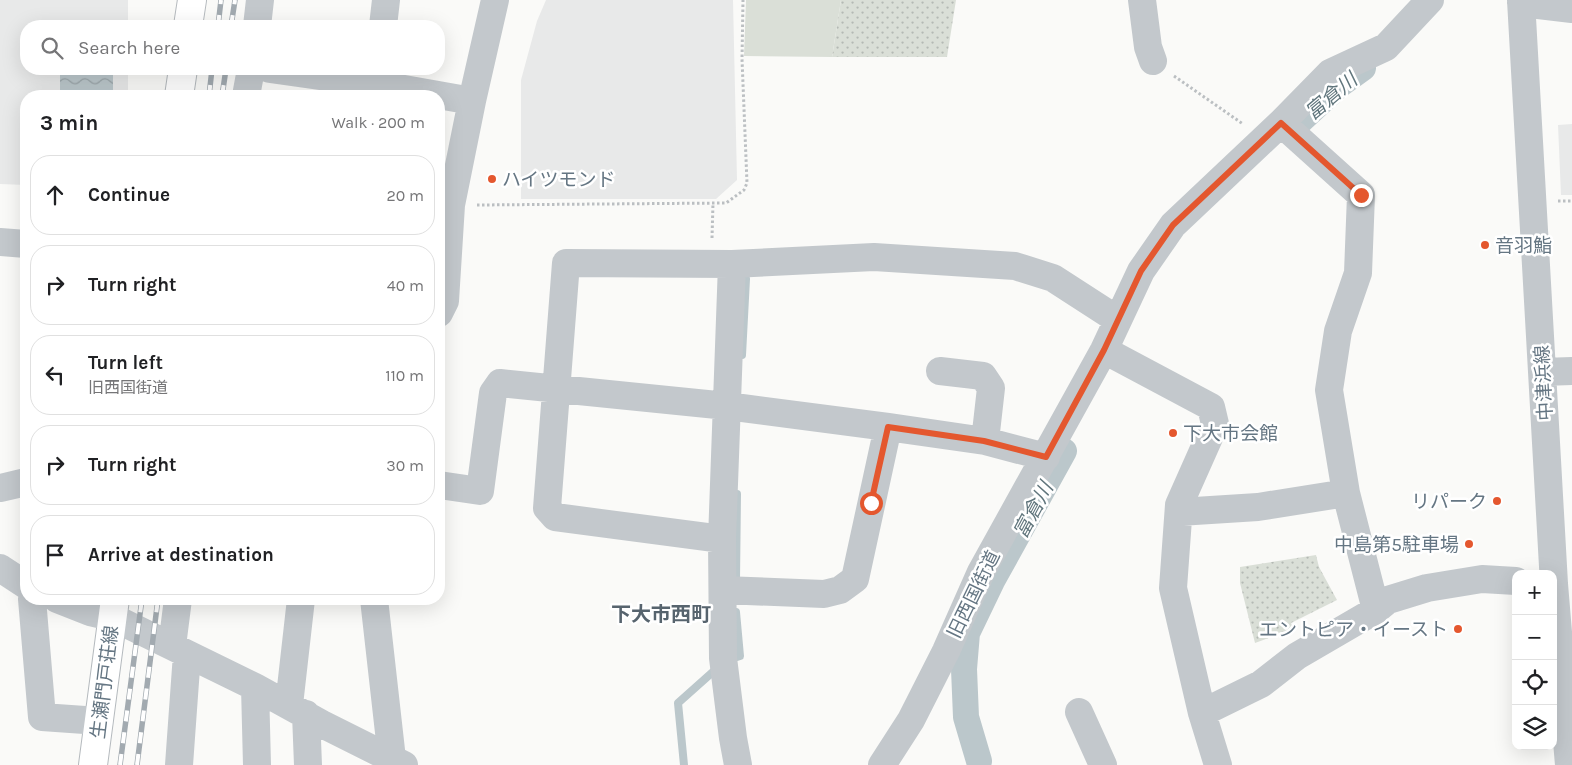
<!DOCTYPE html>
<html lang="en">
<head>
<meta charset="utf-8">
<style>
	body { margin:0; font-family:Karla,"Noto Sans JP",sans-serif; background:#f6f6f6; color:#202124 }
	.controls { position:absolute; right:15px; bottom:15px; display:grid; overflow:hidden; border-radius:10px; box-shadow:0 5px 20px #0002 }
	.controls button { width:45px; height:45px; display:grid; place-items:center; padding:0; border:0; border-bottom:1px solid #e0e0e0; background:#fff; color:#202124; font:25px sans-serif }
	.stop { position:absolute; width:15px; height:15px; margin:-11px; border:4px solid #e4572e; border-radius:50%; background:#fff }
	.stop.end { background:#e4572e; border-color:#fff; box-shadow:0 1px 5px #0008 }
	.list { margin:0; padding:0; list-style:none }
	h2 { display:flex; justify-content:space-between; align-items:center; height:65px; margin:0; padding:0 20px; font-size:21px }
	h2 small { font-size:16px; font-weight:400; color:#757577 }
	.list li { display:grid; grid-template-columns:32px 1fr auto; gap:15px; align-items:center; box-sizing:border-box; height:80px; margin:0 10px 10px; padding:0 10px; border:1px solid #e0e0e0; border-radius:20px }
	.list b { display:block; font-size:19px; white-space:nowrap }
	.list p { margin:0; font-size:16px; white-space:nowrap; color:#757577 }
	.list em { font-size:16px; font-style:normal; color:#757577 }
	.icon { flex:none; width:28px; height:28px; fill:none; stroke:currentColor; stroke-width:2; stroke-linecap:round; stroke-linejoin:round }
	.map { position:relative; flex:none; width:1572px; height:765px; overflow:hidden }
	.search { position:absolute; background:#fff; box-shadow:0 5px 20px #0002; left:20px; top:20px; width:425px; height:55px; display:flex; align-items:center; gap:12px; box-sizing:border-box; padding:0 18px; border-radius:20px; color:#757577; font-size:19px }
	.panel { position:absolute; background:#fff; box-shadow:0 5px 20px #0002; left:20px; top:90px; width:425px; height:515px; border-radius:20px }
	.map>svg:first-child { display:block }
</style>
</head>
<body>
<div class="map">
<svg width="1572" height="765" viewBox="0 0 1572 765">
	<defs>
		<pattern id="garden-dots" width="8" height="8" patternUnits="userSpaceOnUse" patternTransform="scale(1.25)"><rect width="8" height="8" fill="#dadfd7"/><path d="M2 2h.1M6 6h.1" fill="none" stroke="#b4b9b4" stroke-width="1.8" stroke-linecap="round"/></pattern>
		<pattern id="water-waves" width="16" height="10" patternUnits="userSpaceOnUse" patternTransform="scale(1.25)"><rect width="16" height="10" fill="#bbc7cb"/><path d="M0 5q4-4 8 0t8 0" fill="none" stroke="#9ca6aa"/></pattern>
	</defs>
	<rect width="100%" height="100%" fill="#fafaf8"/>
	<path fill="#e8e9e9" d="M 0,0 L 128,0 L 128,26 L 26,26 L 26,69 L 128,69 L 128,96 L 26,96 L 26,185 L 0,184 Z
		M 546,0 L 733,0 L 737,180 L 716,199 L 521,199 L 521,80 L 537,21 Z
		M 1572,124 L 1572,195 L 1561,195 L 1558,125 Z"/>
	<path fill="#dadfd7" d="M 746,0 L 841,0 L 832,57 L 744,56 Z"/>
	<path fill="url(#garden-dots)" d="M 841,0 L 956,0 L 947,57 L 832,57 Z
		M 1316,555 L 1319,567 L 1337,600 L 1291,623 L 1293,629 L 1255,643 L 1240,583 L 1240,567 Z"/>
	<path fill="url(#water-waves)" d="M 60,69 L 113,69 L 113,96 L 60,96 Z"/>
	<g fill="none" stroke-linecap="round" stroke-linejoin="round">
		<path stroke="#bbc7cb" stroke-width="8" d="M 742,355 L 746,279
			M 736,580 L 737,494
			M 736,612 L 740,656 L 737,657
			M 684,765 L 678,703 L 715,670"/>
		<path stroke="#bbc7cb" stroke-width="26" d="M 1298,123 L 1338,86 L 1363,68
			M 979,761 L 966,717 L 964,669 L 967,633 L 992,581 L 1064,451"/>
		<g stroke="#b5babe" stroke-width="30">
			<path id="major" d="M 188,26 L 192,0
				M 179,96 L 183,69
				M 93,765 L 115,599"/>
		</g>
		<path stroke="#bbbfc2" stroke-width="3" stroke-dasharray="2.5 2.5" stroke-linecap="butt" d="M 1174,76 L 1243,124
			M 1558,201 L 1572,201
			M 477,205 L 726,203 L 744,190 L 747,183 L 742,59 L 743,0
			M 712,238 L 713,203"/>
		<path stroke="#c3c8cc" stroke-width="28" d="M 1142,0 L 1148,47 L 1153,61
			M 1521,0 L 1554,584 L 1569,765
			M 1521,3 L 1572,9
			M 257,26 L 260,0
			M 383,26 L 386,0
			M 270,69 L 376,84 L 472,101
			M 246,96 L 251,69
			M 1281,123 L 1361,195 L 1358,273 L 1338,331 L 1329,390 L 1346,493 L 1376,610
			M 0,242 L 26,244
			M 732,264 L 722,539 L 723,658 L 733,738 L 738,765
			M 439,313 L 445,301 L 451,205 L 472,101 L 495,0
			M 1104,350 L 1211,407 L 1215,424 L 1179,505 L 1173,588 L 1202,713 L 1218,765
			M 940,371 L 983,376 L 991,388 L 985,441
			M 1543,372 L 1572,371
			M 439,485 L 480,491 L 493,393 L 500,383 L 727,406 L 888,427 L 985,441 L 1046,457
			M 0,488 L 26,482
			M 1179,512 L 1258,507 L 1346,493
			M 722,539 L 555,517 L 547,508 L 566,263 L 732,264 L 874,257 L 1015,266 L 1053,278 L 1118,320
			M 0,568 L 26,585
			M 723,590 L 824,594 L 840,590 L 855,579 L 888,427
			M 32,599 L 42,717 L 99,721
			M 57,599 L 90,612 L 112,617 L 255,687 L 322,724 L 404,765
			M 374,599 L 392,759
			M 172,646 L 178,599
			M 255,687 L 257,765
			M 289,705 L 301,599
			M 1079,712 L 1103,765
			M 1202,713 L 1261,684 L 1297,656 L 1376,610 L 1388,600 L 1427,588 L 1482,579 L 1516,581
			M 306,714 L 308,765
			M 179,765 L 187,654
			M 882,765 L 911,720 L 946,651 L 981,572 L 1104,350 L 1141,271 L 1173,225 L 1281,123 L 1330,73 L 1386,47 L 1430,0"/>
		<use href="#major" stroke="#fff" stroke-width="28"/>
		<g stroke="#a2aab0" stroke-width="5.5">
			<path id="rail" d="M 218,26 L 221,0
				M 231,26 L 235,0
				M 209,96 L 212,69
				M 222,96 L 226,69
				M 120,765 L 142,599
				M 137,765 L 158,599"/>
		</g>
		<use href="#rail" stroke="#fff" stroke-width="4" stroke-dasharray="11" stroke-linecap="butt"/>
	</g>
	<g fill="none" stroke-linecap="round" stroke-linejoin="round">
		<path stroke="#e4572e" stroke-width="6" d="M 871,503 L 888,427 L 984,441 L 1046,457 L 1104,350 L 1141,271 L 1173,225 L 1281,123 L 1361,195"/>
	</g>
	<g fill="#e4572e" stroke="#fff" stroke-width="2">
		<circle cx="492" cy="179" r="5"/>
		<circle cx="1485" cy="245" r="5"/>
		<circle cx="1173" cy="433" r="5"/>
		<circle cx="1497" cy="501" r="5"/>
		<circle cx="1469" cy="544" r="5"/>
		<circle cx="1458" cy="629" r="5"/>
	</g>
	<g text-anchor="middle" stroke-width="5" stroke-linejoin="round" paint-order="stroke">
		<g font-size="19" fill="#657683" stroke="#fff" text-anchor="start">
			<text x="502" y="186">ハイツモンド</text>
			<text x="1495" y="252">音羽鮨</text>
			<text x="1183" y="440">下大市会館</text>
			<text x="1487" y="508" text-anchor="end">リパーク</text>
			<text x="1459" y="551" text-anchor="end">中島第5駐車場</text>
			<text x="1448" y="636" text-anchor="end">エントピア・イースト</text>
		</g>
		<g font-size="19" fill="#657683" stroke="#fff">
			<text transform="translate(1543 383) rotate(-93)" y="7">中津浜線</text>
			<text transform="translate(973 594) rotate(-64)" y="7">旧西国街道</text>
			<text transform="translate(104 682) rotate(-83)" y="7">生瀬門戸荘線</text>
		</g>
		<g font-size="20" font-style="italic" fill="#60757c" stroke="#fff">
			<text transform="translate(1331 96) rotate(-40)" y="7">富倉川</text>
			<text transform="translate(1033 510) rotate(-62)" y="7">富倉川</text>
		</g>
		<g font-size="20" font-weight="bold" fill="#57646e" stroke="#fff">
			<text x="661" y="621">下大市西町</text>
		</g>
	</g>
</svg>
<div class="controls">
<button>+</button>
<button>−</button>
<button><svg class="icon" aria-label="locate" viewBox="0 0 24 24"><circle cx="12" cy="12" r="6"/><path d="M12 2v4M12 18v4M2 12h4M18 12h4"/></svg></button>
<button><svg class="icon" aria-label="layers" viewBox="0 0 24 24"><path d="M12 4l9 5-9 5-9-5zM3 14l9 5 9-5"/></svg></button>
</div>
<div class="stop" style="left:871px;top:503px"></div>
<div class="stop end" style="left:1361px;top:195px"></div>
<div class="search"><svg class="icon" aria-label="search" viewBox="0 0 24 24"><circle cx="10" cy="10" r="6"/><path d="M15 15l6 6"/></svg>Search here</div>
<section class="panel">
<h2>3 min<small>Walk · 200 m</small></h2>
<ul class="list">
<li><svg class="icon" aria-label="ahead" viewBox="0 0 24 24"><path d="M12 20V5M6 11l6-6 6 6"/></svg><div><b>Continue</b></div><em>20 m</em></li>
<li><svg class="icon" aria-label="right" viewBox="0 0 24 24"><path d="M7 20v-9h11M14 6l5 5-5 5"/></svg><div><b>Turn right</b></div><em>40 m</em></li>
<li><svg class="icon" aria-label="left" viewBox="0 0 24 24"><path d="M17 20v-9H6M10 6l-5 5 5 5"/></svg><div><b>Turn left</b><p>旧西国街道</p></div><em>110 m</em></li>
<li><svg class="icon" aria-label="right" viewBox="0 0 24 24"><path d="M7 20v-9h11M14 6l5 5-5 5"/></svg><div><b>Turn right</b></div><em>30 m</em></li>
<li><svg class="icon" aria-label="arrive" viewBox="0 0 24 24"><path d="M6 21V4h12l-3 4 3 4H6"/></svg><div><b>Arrive at destination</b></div></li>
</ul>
</section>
</div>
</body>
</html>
